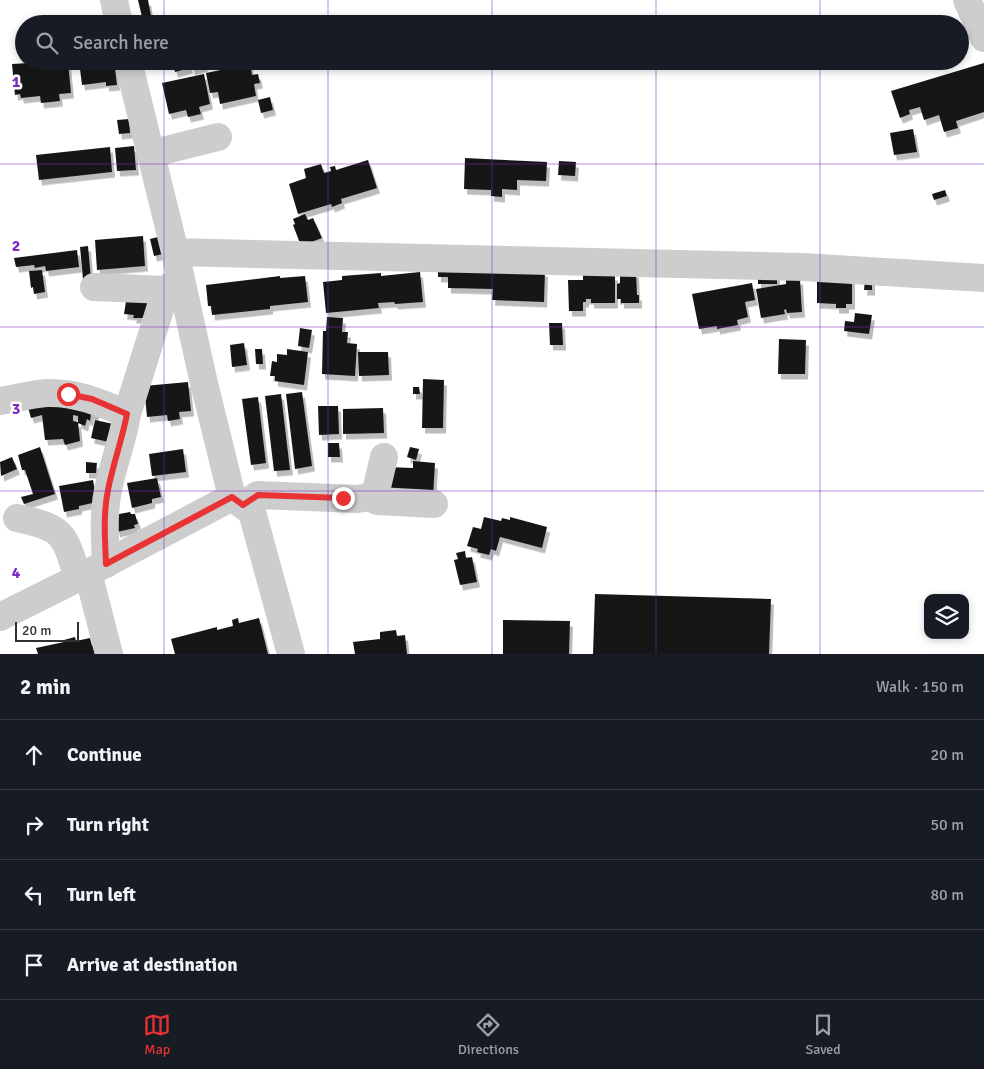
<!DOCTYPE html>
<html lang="en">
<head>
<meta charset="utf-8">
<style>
	body { margin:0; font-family:Signika,sans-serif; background:#242831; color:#f1f3f6 }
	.controls { position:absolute; right:15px; bottom:15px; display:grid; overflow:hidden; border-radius:10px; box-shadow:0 2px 8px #0003 }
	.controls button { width:45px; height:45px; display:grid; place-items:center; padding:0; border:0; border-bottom:1px solid #363941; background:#171b24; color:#f1f3f6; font:25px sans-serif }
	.scale { position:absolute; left:15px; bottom:12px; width:64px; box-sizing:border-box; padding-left:5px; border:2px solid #303030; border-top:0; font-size:14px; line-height:18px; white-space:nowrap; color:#303030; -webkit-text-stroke:4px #fff; paint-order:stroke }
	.stop { position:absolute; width:15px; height:15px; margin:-11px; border:4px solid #e83234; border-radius:50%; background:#fff }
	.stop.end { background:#e83234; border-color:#fff; box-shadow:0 1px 5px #0008 }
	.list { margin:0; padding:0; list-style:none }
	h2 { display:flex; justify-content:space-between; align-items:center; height:65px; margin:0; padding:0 20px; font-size:21px }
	h2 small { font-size:16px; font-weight:400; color:#9ea1a6 }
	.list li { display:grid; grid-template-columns:32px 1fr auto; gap:15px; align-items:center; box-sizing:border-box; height:70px; padding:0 20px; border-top:1px solid #363941 }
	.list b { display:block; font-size:19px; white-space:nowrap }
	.list em { font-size:16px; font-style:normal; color:#9ea1a6 }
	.icon { flex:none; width:28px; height:28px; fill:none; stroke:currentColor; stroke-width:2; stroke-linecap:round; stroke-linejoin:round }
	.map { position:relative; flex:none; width:984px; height:654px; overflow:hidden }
	.search { position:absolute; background:#171b24; box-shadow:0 2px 8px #0003; left:15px; right:15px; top:15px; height:55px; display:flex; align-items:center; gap:12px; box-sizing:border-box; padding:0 18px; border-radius:28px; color:#9ea1a6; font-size:19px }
	.sheet { height:345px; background:#171b24 }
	nav { display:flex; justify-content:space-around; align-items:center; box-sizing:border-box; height:70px; border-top:1px solid #363941; background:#171b24; font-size:14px; color:#9ea1a6 }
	nav a { display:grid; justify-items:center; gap:2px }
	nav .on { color:#e83234 }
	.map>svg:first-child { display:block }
</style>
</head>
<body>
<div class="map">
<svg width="984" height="654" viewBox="0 0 984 654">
	<defs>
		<filter id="shadow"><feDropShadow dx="3" dy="5.5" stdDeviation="0" flood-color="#0004"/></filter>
	</defs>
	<rect width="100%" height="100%" fill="#fff"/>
	<path fill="#171717" filter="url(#shadow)" d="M 138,0 L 148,0 L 151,16 L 142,17 Z
		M 79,61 L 114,61 L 117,85 L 106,86 L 106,82 L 82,85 Z
		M 182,61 L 188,61 L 190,68 L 175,72 L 173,64 Z
		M 204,61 L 205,66 L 192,70 L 190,62 Z
		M 68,62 L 71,93 L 59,94 L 60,101 L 41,103 L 40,96 L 21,98 L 20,94 L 15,95 L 12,64 L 29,63 L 30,67 Z
		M 984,63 L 984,112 L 956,121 L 958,128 L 944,132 L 939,115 L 924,120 L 920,107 L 909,110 L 910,114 L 900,118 L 891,91 Z
		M 250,64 L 252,75 L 258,74 L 260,83 L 254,84 L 256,96 L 220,104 L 218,92 L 210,93 L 206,73 Z
		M 204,74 L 210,104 L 199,107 L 201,114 L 188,117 L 186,110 L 169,114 L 162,83 Z
		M 270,97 L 273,110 L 261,113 L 258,100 Z
		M 129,119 L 130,133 L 119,134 L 117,120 Z
		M 913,129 L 917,152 L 894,155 L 890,133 Z
		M 134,146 L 136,170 L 117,171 L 115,148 Z
		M 110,147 L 112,172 L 39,180 L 36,155 Z
		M 465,158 L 547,162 L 546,181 L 517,180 L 517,190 L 502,189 L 502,197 L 491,196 L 491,190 L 464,189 Z
		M 368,160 L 377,188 L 341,199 L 342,203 L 332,207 L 331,204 L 298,214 L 289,184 L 306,178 L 304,169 L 321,164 L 324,173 L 331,171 L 330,167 L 335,166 L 336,170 Z
		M 559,161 L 576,162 L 575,176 L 558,175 Z
		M 945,190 L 947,196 L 934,200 L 932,194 Z
		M 305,214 L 308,220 L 313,218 L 322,238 L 301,246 L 293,225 L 295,224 L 293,219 Z
		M 143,236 L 145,266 L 97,270 L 95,240 Z
		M 158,237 L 163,254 L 154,256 L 150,239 Z
		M 88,246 L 91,279 L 83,279 L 80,247 Z
		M 77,250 L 79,267 L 46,271 L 45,266 L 35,268 L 34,265 L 16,267 L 14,258 Z
		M 438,268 L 545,271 L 544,302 L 492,300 L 493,289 L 448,288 L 448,277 L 438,277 Z
		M 42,270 L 45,292 L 34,294 L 33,287 L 31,288 L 29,271 Z
		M 420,272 L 423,302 L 395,304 L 394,302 L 378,303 L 379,308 L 326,313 L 323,282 L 342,280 L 342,276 L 381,273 L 381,276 Z
		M 620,272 L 636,272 L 637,295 L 639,295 L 639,303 L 621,303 L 621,299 L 617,299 L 617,284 L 620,283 Z
		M 758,274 L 777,274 L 777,284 L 758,284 Z
		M 583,275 L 615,275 L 615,303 L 591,303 L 591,299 L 586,299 L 586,302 L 583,302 L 583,311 L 569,311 L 568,280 L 583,280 Z
		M 280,276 L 280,278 L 305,276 L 308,302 L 270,306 L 270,309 L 212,315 L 211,306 L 208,306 L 206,285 Z
		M 817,278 L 852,278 L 852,304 L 846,304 L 846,308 L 836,308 L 836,304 L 817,303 Z
		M 800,279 L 802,312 L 787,313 L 786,309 L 784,310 L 785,314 L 761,318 L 756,289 L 786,284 L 786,280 Z
		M 865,279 L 872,279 L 872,290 L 864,290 Z
		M 752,283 L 755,300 L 745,302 L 748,317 L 737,320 L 738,325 L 717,329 L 717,326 L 699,329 L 692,294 Z
		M 127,295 L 151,299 L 148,318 L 133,318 L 134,315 L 124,314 Z
		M 855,313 L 872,315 L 869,334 L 844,331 L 845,321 L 854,322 Z
		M 327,317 L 343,318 L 342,332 L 348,332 L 347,343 L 357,344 L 355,376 L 322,374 L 323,331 L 326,331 Z
		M 549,323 L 562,323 L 563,345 L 550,345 Z
		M 300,328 L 312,330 L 309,348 L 298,346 Z
		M 779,339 L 806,340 L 805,374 L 778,374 Z
		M 244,343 L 247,365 L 232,367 L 230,345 Z
		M 255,349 L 262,349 L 263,364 L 256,364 Z
		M 287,349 L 308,352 L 304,385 L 275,381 L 275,376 L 270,376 L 272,361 L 277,362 L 277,354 L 287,355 Z
		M 358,352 L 388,352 L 389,375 L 359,376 Z
		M 423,379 L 444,380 L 443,428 L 422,428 Z
		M 188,382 L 191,411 L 179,412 L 180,419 L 168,421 L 167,415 L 147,417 L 144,386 Z
		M 413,387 L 419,387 L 420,394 L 413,394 Z
		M 302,392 L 312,466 L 295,469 L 286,394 Z
		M 281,394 L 290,470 L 274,471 L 265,396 Z
		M 258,397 L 266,463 L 251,465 L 242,399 Z
		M 40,401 L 97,410 L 95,416 L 91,414 L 90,421 L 87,419 L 85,426 L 78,423 L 78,416 L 73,415 L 73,421 L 78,422 L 80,441 L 65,445 L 63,439 L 45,440 L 42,415 L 31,418 L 27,404 Z
		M 318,406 L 338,406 L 339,434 L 319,435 Z
		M 383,408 L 384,433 L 343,434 L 343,409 Z
		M 95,420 L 118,425 L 113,443 L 91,438 Z
		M 328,443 L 339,443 L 340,457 L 328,457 Z
		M 40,447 L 55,494 L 24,504 L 21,497 L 33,494 L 25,470 L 22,470 L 18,455 Z
		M 410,447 L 419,449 L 416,460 L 407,457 Z
		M 183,449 L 186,472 L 152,476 L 149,454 Z
		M 12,457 L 17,469 L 1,476 L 0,462 Z
		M 413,461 L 435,463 L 433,497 L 385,493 L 387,467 L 413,468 Z
		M 86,462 L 97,463 L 96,473 L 86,473 Z
		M 157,478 L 161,497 L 152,499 L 152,503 L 132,508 L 127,483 Z
		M 93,480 L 97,502 L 79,506 L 79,509 L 64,512 L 59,486 Z
		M 130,512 L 131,514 L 135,514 L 138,524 L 134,525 L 135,528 L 117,532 L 114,515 Z
		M 484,517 L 501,521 L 502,518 L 510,520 L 510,517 L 547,527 L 542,548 L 500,537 L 496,551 L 491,549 L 489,555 L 477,552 L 478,549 L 467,546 L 473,527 L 481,529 Z
		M 465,551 L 466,558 L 472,557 L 477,582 L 460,585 L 454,560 L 458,559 L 456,553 Z
		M 595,594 L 771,599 L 769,654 L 593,654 Z
		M 238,618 L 239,623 L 259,618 L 268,654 L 175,654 L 171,639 L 217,627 L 217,630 L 233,626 L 232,620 Z
		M 503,620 L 570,621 L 569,654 L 503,654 Z
		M 396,630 L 397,636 L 405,635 L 407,654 L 355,654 L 353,642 L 380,639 L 380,632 Z
		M 75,637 L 76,641 L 90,638 L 92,646 L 98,644 L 100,654 L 38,654 L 36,648 L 64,642 L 64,640 Z"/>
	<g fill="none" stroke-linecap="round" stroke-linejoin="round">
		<path stroke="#cdcdcd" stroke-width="28" d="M 114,0 L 119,24
			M 967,0 L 984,38
			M 128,61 L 175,252 L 203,379 L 232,497 L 252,512 L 291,654
			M 150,154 L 218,137
			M 175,252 L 803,267 L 984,278
			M 94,287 L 166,290
			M 0,401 C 15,399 31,394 47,393 C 76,392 101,403 127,414
			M 369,497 L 377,501 L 434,504
			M 243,505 L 258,495 L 357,499 L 369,497 L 376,491 L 384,457
			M 17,518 C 65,528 64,534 78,578
			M 106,564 C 105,539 103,514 108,490 C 113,464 123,440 127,414 L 166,290 L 181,278
			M 88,573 L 109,654
			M 0,617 L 88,573 L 232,497"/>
	</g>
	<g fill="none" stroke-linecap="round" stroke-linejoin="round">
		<path stroke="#e83234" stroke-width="6" d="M 68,394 L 92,399 L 127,414 C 122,440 113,464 108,490 C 103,514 105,539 106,564 L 232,497 L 243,505 L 258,495 L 343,498"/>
	</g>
	<path fill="none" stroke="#7b2cbf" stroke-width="1" stroke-opacity="0.55" d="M 164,0 L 164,24M 328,0 L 328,24M 492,0 L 492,24M 656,0 L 656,24M 820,0 L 820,24M 164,61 L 164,654M 328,61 L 328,654M 492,61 L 492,654M 656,61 L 656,654M 820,61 L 820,654M 0,164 L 984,164M 0,327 L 984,327M 0,491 L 984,491"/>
	<g font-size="16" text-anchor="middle" font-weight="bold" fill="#7b2cbf" stroke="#fff" stroke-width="5" stroke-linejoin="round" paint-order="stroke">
		<text x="16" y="87">1</text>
		<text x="16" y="251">2</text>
		<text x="16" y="414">3</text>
		<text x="16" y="578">4</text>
	</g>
</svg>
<div class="controls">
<button><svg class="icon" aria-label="layers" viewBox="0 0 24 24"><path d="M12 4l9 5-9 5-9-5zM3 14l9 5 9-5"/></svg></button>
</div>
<div class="scale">20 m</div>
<div class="stop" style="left:68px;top:394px"></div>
<div class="stop end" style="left:343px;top:498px"></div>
<div class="search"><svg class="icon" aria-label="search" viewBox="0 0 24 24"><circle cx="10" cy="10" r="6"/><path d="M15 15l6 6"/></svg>Search here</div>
</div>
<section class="sheet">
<h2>2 min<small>Walk · 150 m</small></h2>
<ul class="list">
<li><svg class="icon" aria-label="ahead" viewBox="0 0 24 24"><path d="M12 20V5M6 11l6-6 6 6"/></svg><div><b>Continue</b></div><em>20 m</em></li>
<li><svg class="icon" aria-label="right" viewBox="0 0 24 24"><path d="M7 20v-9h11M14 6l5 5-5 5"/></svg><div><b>Turn right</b></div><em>50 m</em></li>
<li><svg class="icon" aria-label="left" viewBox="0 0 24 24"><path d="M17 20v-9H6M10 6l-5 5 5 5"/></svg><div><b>Turn left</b></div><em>80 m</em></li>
<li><svg class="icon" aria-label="arrive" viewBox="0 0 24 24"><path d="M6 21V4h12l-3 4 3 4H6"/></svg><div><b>Arrive at destination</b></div></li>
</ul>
</section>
<nav>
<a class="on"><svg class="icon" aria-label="map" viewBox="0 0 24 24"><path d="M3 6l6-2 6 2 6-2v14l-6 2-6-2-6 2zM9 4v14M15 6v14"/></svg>Map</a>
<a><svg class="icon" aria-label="directions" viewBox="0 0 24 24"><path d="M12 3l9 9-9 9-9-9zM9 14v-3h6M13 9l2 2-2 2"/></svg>Directions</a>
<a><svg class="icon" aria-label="saved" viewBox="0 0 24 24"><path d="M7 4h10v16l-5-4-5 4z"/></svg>Saved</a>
</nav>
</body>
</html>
